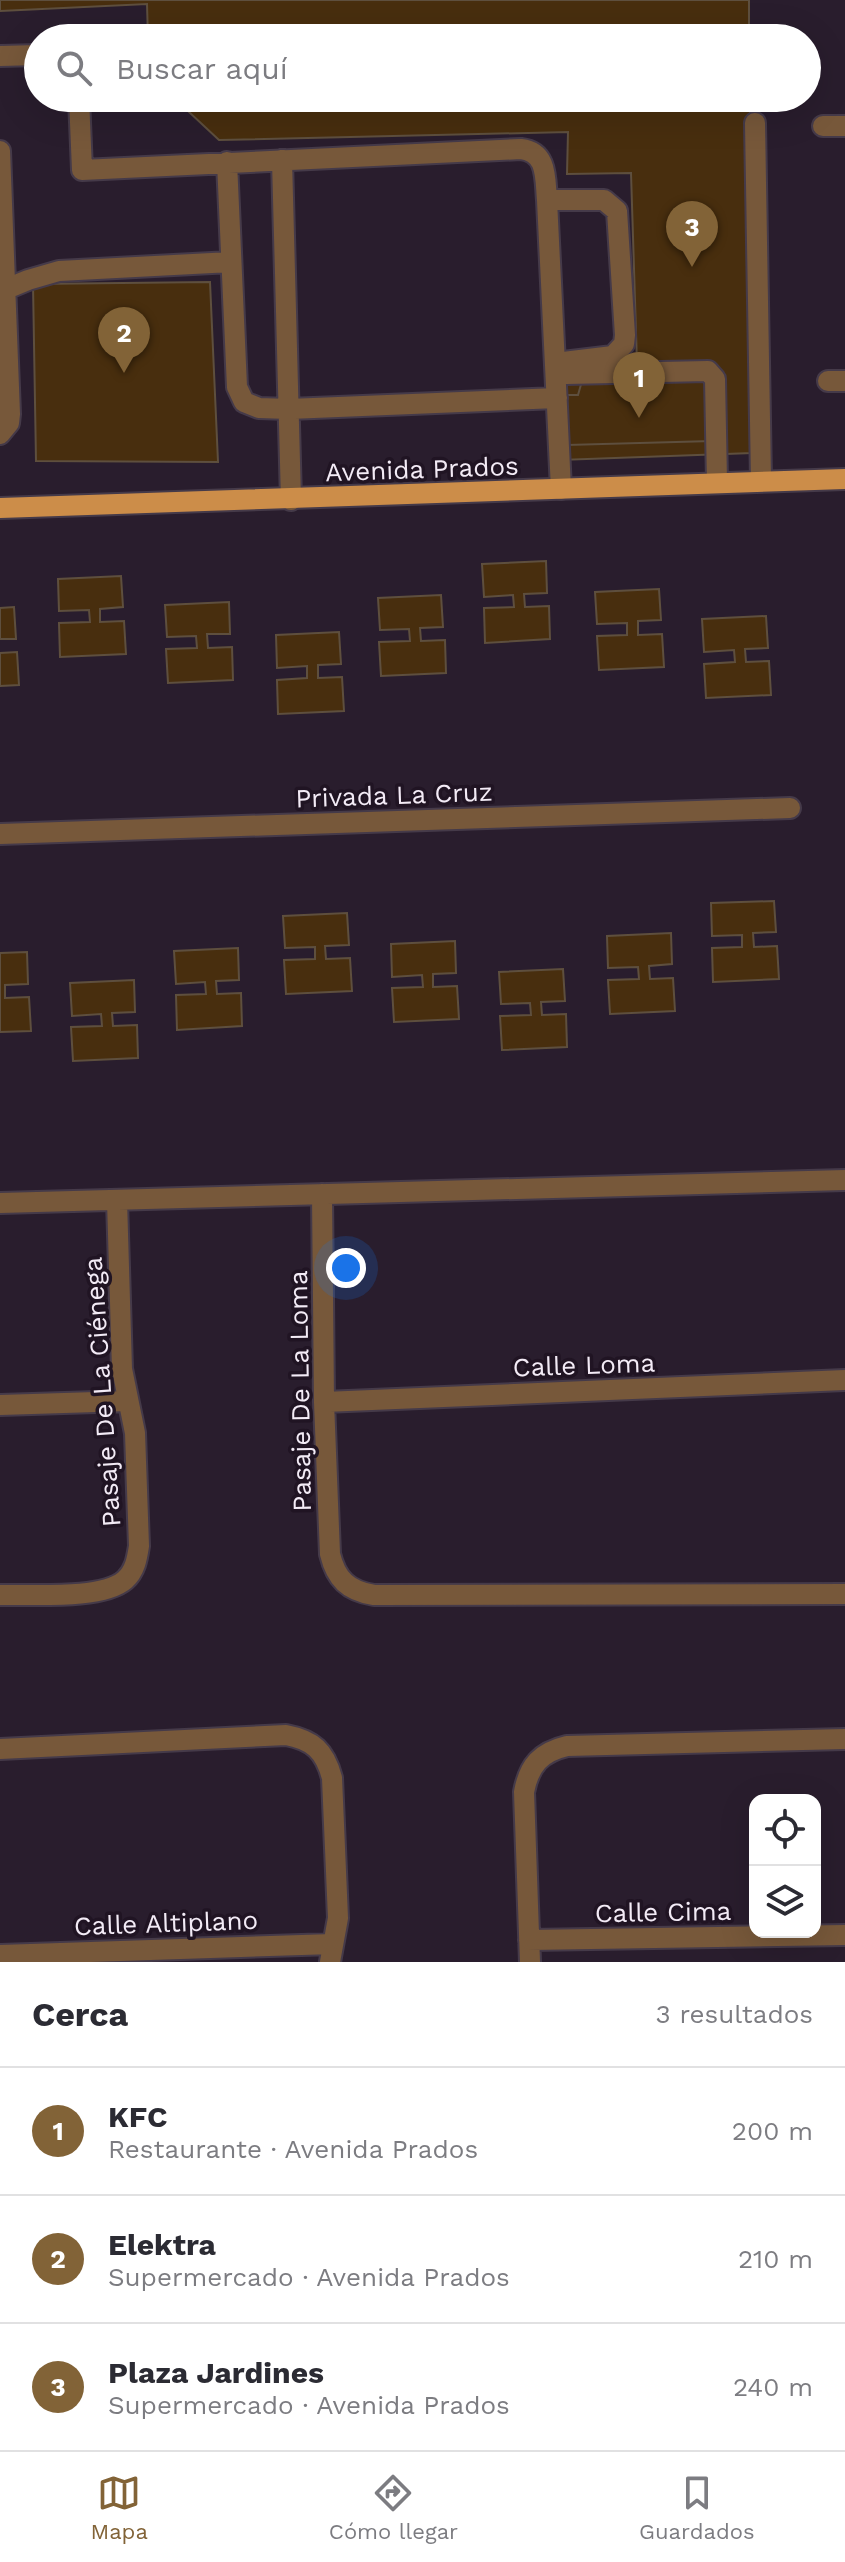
<!DOCTYPE html>
<html lang="es">
<head>
<meta charset="utf-8">
<style>
	body { margin:0; font-family:"Work Sans",sans-serif; background:#f2f2f3; color:#2b2b33 }
	.controls { position:absolute; right:24px; bottom:24px; display:grid; overflow:hidden; border-radius:16px; box-shadow:0 8px 32px #0002 }
	.controls button { width:72px; height:72px; display:grid; place-items:center; padding:0; border:0; border-bottom:2px solid #e1e1e2; background:#fff; color:#2b2b33; font:40px sans-serif }
	.you { position:absolute; left:346px; top:1268px; width:28px; height:28px; margin:-20px; border:6px solid #fff; border-radius:50%; background:#1a73e8; box-shadow:0 0 0 12px #1a73e833 }
	.badge { display:grid; place-items:center; width:52px; height:52px; border-radius:50%; background:#826337; color:#fff; font-size:26px; font-weight:700 }
	.pin { position:absolute; translate:-50% -66px; filter:drop-shadow(0 2px 4px #0008) }
	.pin::after { content:''; position:absolute; top:42px; width:28px; height:24px; background:inherit; clip-path:polygon(0 0,100% 0,50% 100%) }
	.list { margin:0; padding:0; list-style:none }
	h2 { display:flex; justify-content:space-between; align-items:center; height:104px; margin:0; padding:0 32px; font-size:34px }
	h2 small { font-size:26px; font-weight:400; color:#7c7c81 }
	.list li { display:grid; grid-template-columns:52px 1fr auto; gap:24px; align-items:center; box-sizing:border-box; height:128px; padding:0 32px; border-top:2px solid #e1e1e2 }
	.list b { display:block; font-size:30px; white-space:nowrap }
	.list p { margin:0; font-size:26px; white-space:nowrap; color:#7c7c81 }
	.list em { font-size:26px; font-style:normal; color:#7c7c81 }
	.icon { flex:none; width:44px; height:44px; fill:none; stroke:currentColor; stroke-width:2; stroke-linecap:round; stroke-linejoin:round }
	.map { position:relative; flex:none; width:845px; height:1962px; overflow:hidden }
	.search { position:absolute; background:#fff; box-shadow:0 8px 32px #0002; left:24px; right:24px; top:24px; height:88px; display:flex; align-items:center; gap:20px; box-sizing:border-box; padding:0 28px; border-radius:44px; color:#7c7c81; font-size:30px }
	.sheet { height:488px; background:#fff }
	nav { display:flex; justify-content:space-around; align-items:center; box-sizing:border-box; height:112px; border-top:2px solid #e1e1e2; background:#fff; font-size:22px; color:#7c7c81 }
	nav a { display:grid; justify-items:center; gap:4px }
	nav .on { color:#826337 }
	.map>svg:first-child { display:block }
</style>
</head>
<body>
<div class="map">
<svg width="845" height="1962" viewBox="0 0 845 1962">
	<rect width="100%" height="100%" fill="#291d2d"/>
	<path fill="#482e0e" stroke="#5e4f3e" stroke-width="2" d="M 0,0 L 749,0 L 749,38 L 148,38 L 147,4 L 0,11 Z
		M 174,98 L 750,98 L 752,453 L 560,460 L 565,368 L 637,364 L 631,173 L 567,174 L 568,132 L 219,140 Z
		M 210,282 L 218,462 L 36,461 L 33,284 Z
		M 710,377 L 712,441 L 567,445 L 566,395 L 578,395 L 582,381 Z
		M 546,561 L 547,593 L 524,594 L 525,607 L 549,606 L 550,639 L 485,643 L 484,608 L 514,607 L 513,595 L 484,597 L 482,564 Z
		M 121,576 L 123,607 L 100,609 L 100,622 L 124,621 L 126,654 L 60,657 L 59,623 L 90,622 L 89,610 L 59,611 L 58,579 Z
		M 659,589 L 661,620 L 638,621 L 638,635 L 662,634 L 664,667 L 599,670 L 597,636 L 627,635 L 627,623 L 597,624 L 595,592 Z
		M 441,595 L 443,627 L 420,628 L 421,641 L 445,640 L 446,673 L 381,676 L 379,642 L 410,641 L 409,629 L 380,630 L 378,598 Z
		M 229,602 L 230,634 L 207,634 L 208,648 L 232,647 L 233,680 L 168,683 L 166,649 L 197,648 L 196,636 L 167,637 L 165,605 Z
		M 14,607 L 16,639 L 0,639 L 0,608 Z
		M 766,616 L 768,648 L 745,649 L 746,662 L 769,661 L 771,695 L 706,698 L 704,664 L 735,662 L 734,650 L 704,652 L 702,619 Z
		M 339,632 L 341,664 L 318,665 L 318,678 L 342,677 L 344,711 L 278,714 L 277,680 L 307,678 L 307,666 L 277,668 L 276,635 Z
		M 17,652 L 19,685 L 0,686 L 0,653 Z
		M 774,901 L 776,932 L 753,933 L 754,947 L 777,946 L 779,979 L 713,982 L 712,948 L 742,947 L 742,935 L 712,936 L 711,903 Z
		M 347,913 L 349,945 L 325,946 L 326,959 L 350,958 L 352,991 L 286,994 L 284,960 L 315,959 L 315,947 L 285,948 L 283,916 Z
		M 671,933 L 672,964 L 649,966 L 650,979 L 673,978 L 675,1011 L 610,1014 L 608,980 L 639,979 L 638,967 L 608,968 L 607,936 Z
		M 455,941 L 456,973 L 433,974 L 433,987 L 457,986 L 459,1019 L 394,1022 L 392,988 L 423,987 L 422,975 L 392,977 L 391,944 Z
		M 238,948 L 239,980 L 216,981 L 217,994 L 241,993 L 242,1026 L 177,1030 L 176,995 L 206,994 L 205,982 L 176,984 L 174,951 Z
		M 27,952 L 28,984 L 5,985 L 5,998 L 29,997 L 31,1031 L 0,1032 L 0,953 Z
		M 563,969 L 565,1001 L 541,1002 L 542,1015 L 566,1014 L 567,1047 L 502,1050 L 500,1016 L 531,1015 L 530,1003 L 501,1004 L 499,972 Z
		M 134,980 L 135,1012 L 112,1013 L 113,1026 L 137,1025 L 138,1058 L 73,1061 L 71,1027 L 102,1026 L 101,1014 L 72,1016 L 70,983 Z"/>
	<g fill="none" stroke-linecap="round" stroke-linejoin="round">
		<g stroke="#453a49" stroke-width="24">
			<path id="minor" d="M 0,56 L 38,55
				M 79,98 L 82,170 L 521,149 C 548,152 545,179 547,200 L 561,489
				M 755,123 L 761,480
				M 823,126 L 845,126
				M 0,151 L 10,414 L 9,423 L 0,434
				M 282,160 L 291,500
				M 227,162 L 237,387 L 244,402 L 259,408 L 289,409 L 557,398
				M 547,200 L 604,200 L 617,211 L 625,335 L 624,344 L 613,356 L 555,363
				M 4,290 L 28,280 L 59,271 L 231,262
				M 566,374 L 708,371 L 715,379 L 717,482
				M 828,381 L 845,381
				M 0,834 L 790,808
				M 322,1194 L 324,1402 L 330,1554 C 336,1579 348,1591 374,1595 L 845,1594
				M 0,1203 L 845,1180
				M 324,1402 L 845,1380
				M 0,1405 L 128,1401
				M 0,1595 C 31,1594 102,1600 125,1580 C 135,1571 137,1559 139,1546 L 135,1433 L 122,1369 L 117,1200
				M 0,1749 L 286,1735 C 313,1740 325,1751 332,1778 L 338,1918 L 330,1962
				M 529,1940 L 845,1935
				M 0,1955 L 333,1944
				M 530,1962 L 524,1792 C 529,1765 541,1752 567,1746 L 845,1739"/>
		</g>
		<g stroke="#453a49" stroke-width="24">
			<path id="major" d="M 0,508 L 845,479"/>
		</g>
		<use href="#minor" stroke="#77583a" stroke-width="20"/>
		<use href="#major" stroke="#cc8d49" stroke-width="20"/>
	</g>
	<g text-anchor="middle" stroke-width="7" stroke-linejoin="round" paint-order="stroke">
		<g font-size="26" fill="#f3ebf6" stroke="#201423">
			<text transform="translate(422 469) rotate(-2)" y="9">Avenida Prados</text>
			<text transform="translate(394 795) rotate(-2)" y="9">Privada La Cruz</text>
			<text transform="translate(584 1365) rotate(-2)" y="9">Calle Loma</text>
			<text transform="translate(300 1391) rotate(-91)" y="9">Pasaje De La Loma</text>
			<text transform="translate(102 1392) rotate(-94)" y="9">Pasaje De La Ciénega</text>
			<text transform="translate(663 1912) rotate(-1)" y="9">Calle Cima</text>
			<text transform="translate(166 1923) rotate(-2)" y="9">Calle Altiplano</text>
		</g>
	</g>
</svg>
<div class="controls">
<button><svg class="icon" aria-label="locate" viewBox="0 0 24 24"><circle cx="12" cy="12" r="6"/><path d="M12 2v4M12 18v4M2 12h4M18 12h4"/></svg></button>
<button><svg class="icon" aria-label="layers" viewBox="0 0 24 24"><path d="M12 4l9 5-9 5-9-5zM3 14l9 5 9-5"/></svg></button>
</div>
<div class="you"></div>
<div class="pin badge" style="left:639px;top:418px">1</div>
<div class="pin badge" style="left:124px;top:373px">2</div>
<div class="pin badge" style="left:692px;top:267px">3</div>
<div class="search"><svg class="icon" aria-label="search" viewBox="0 0 24 24"><circle cx="10" cy="10" r="6"/><path d="M15 15l6 6"/></svg>Buscar aquí</div>
</div>
<section class="sheet">
<h2>Cerca<small>3 resultados</small></h2>
<ul class="list">
<li><span class="badge">1</span><div><b>KFC</b><p>Restaurante · Avenida Prados</p></div><em>200 m</em></li>
<li><span class="badge">2</span><div><b>Elektra</b><p>Supermercado · Avenida Prados</p></div><em>210 m</em></li>
<li><span class="badge">3</span><div><b>Plaza Jardines</b><p>Supermercado · Avenida Prados</p></div><em>240 m</em></li>
</ul>
</section>
<nav>
<a class="on"><svg class="icon" aria-label="map" viewBox="0 0 24 24"><path d="M3 6l6-2 6 2 6-2v14l-6 2-6-2-6 2zM9 4v14M15 6v14"/></svg>Mapa</a>
<a><svg class="icon" aria-label="directions" viewBox="0 0 24 24"><path d="M12 3l9 9-9 9-9-9zM9 14v-3h6M13 9l2 2-2 2"/></svg>Cómo llegar</a>
<a><svg class="icon" aria-label="saved" viewBox="0 0 24 24"><path d="M7 4h10v16l-5-4-5 4z"/></svg>Guardados</a>
</nav>
</body>
</html>
